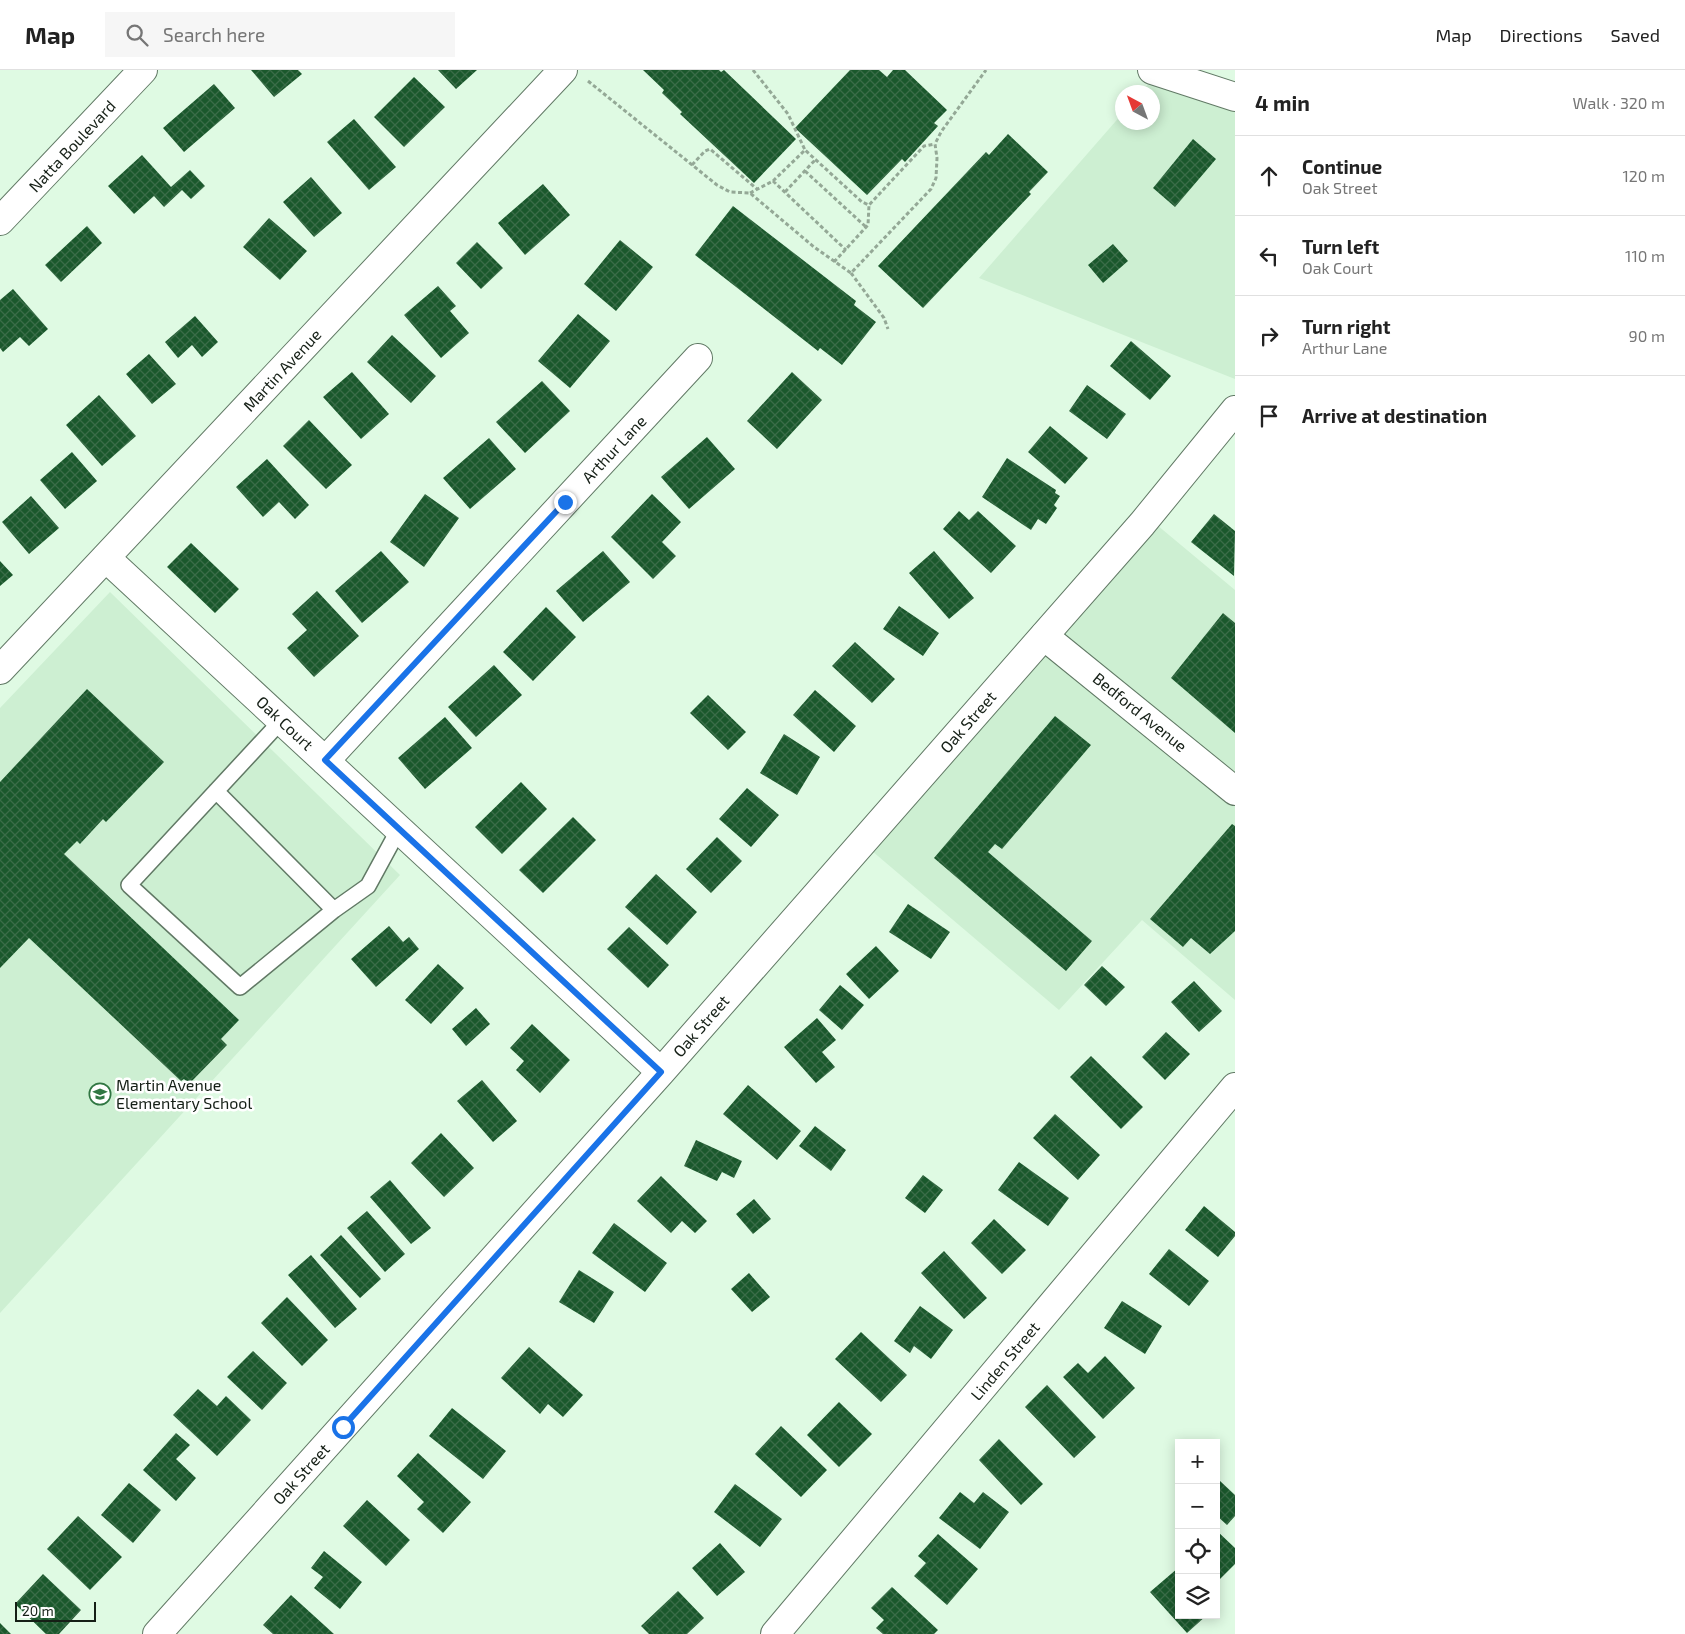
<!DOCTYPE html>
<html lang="en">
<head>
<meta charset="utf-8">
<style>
	body { margin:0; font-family:"Exo 2",sans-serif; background:#f6f6f6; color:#222 }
	.controls { position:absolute; right:15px; bottom:15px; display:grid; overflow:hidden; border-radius:0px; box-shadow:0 2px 12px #0003 }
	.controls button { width:45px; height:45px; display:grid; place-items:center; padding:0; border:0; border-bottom:1px solid #e0e0e0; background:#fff; color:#222; font:25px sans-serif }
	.compass { position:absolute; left:1115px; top:15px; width:45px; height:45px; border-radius:50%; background:#fff; box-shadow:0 2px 12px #0003; rotate:319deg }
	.scale { position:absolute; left:15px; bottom:12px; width:81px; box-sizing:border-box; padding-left:5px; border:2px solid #151f16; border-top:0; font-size:14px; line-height:18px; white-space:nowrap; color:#151f16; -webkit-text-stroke:4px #fff; paint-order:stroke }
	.stop { position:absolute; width:15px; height:15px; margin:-11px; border:4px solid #1a73e8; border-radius:50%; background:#fff }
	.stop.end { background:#1a73e8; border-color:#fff; box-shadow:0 1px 5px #0008 }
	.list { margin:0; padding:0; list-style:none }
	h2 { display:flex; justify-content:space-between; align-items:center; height:65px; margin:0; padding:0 20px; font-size:21px }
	h2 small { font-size:16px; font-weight:400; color:#767676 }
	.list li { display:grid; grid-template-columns:32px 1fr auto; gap:15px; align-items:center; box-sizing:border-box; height:80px; padding:0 20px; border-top:1px solid #e0e0e0 }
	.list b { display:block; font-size:19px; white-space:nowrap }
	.list p { margin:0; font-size:16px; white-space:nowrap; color:#767676 }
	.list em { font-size:16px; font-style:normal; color:#767676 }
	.icon { flex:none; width:28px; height:28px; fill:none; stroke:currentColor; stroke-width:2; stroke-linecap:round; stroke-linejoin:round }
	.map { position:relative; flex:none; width:1235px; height:1564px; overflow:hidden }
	header { display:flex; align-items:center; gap:30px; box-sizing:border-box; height:70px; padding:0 25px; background:#fff; border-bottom:1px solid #e0e0e0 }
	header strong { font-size:24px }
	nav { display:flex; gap:28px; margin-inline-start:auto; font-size:18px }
	.search { width:350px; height:45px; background:#f6f6f6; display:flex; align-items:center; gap:12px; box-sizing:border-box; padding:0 18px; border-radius:0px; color:#767676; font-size:19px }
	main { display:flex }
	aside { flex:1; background:#fff }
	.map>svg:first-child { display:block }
</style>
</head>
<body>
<header>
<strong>Map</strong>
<div class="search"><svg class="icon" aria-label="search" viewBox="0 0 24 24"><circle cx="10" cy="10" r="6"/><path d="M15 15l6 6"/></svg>Search here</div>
<nav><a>Map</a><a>Directions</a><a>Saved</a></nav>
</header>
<main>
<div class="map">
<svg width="1235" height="1564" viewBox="0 0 1235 1564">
	<defs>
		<pattern id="building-cross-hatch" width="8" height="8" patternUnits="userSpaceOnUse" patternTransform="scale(1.25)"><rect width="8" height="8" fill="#1a582c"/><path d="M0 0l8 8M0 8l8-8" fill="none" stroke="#3a6c48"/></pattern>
	</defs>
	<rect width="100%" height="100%" fill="#dffae3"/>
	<path fill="#cdefd2" d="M 1154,8 L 1235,35 L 1235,309 L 979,208 L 1122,44 L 1122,52 L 1152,52 L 1152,22 L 1141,22 Z
		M 1151,450 L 1235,520 L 1235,930 L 1142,850 L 1059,940 L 865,775 Z
		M 110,522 L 400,805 L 0,1243 L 0,638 Z"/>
	<path fill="url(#building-cross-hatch)" d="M 251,0 L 298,0 L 302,4 L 274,27 Z
		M 438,0 L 477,0 L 456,19 Z
		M 643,0 L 719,0 L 721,2 L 724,0 L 796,69 L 754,113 L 680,44 L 682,42 L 662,23 L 664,20 Z
		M 850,0 L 879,0 L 887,7 L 893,0 L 905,0 L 947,40 L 934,53 L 938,56 L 905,92 L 902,89 L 867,125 L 795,58 Z
		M 414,7 L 445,37 L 404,77 L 374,47 Z
		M 214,14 L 235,38 L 184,82 L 163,58 Z
		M 354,49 L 396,97 L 369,120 L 327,72 Z
		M 1008,64 L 1048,102 L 1029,122 L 1031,124 L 923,238 L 878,196 L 986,82 L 989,85 Z
		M 1193,69 L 1216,89 L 1175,137 L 1153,118 Z
		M 142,85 L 171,117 L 190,100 L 205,116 L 191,129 L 182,120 L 164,137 L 154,126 L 134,144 L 108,116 Z
		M 311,107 L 342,143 L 314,167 L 283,132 Z
		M 543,114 L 570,145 L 525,185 L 498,153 Z
		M 733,136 L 856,231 L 854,235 L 876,252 L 842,295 L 820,278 L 818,281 L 695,185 Z
		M 269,148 L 307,181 L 280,210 L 243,177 Z
		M 87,156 L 102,173 L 61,212 L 45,195 Z
		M 620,170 L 653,197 L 616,241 L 584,214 Z
		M 477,172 L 503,198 L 481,219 L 456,193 Z
		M 1113,174 L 1128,191 L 1103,213 L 1088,195 Z
		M 438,216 L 456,236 L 450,241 L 469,263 L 441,288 L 404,245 Z
		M 13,219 L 48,259 L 29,276 L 20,267 L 3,282 L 0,278 L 0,230 Z
		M 578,244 L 610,271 L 570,318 L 538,291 Z
		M 195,246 L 218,272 L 202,287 L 192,275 L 178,288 L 165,272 Z
		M 392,265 L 436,306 L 411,333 L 367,292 Z
		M 1131,271 L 1171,306 L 1150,330 L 1110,296 Z
		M 149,284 L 176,314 L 152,334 L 126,304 Z
		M 352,302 L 389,344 L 361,369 L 323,327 Z
		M 792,302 L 822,330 L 777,379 L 747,351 Z
		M 542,311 L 570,341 L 525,383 L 496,352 Z
		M 1087,315 L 1126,344 L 1107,369 L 1069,341 Z
		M 99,325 L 136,366 L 102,396 L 66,355 Z
		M 309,350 L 352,395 L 326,419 L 283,376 Z
		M 1050,356 L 1088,388 L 1065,414 L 1028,382 Z
		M 707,367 L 735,399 L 689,439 L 661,407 Z
		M 489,368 L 516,399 L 470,439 L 443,408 Z
		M 72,382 L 97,411 L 65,439 L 40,410 Z
		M 1007,388 L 1056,420 L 1055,423 L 1060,426 L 1054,435 L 1057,438 L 1046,454 L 1038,449 L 1031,460 L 982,427 Z
		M 267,389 L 309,435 L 295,449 L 279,432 L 263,447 L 236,417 Z
		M 425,424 L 459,448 L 424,497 L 390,472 Z
		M 652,424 L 681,452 L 662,472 L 676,486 L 653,509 L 611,467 Z
		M 31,426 L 59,458 L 29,484 L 2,452 Z
		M 959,441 L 969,450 L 978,441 L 1016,476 L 991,503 L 943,459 Z
		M 1214,444 L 1235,461 L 1234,506 L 1191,472 Z
		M 191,473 L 239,519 L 215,543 L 167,497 Z
		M 381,481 L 409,512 L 362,553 L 335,521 Z
		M 603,481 L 630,512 L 583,552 L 556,521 Z
		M 934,481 L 974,528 L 949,549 L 909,503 Z
		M 0,491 L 13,505 L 0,516 Z
		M 317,521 L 359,566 L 314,607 L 287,578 L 307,560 L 292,544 Z
		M 899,536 L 939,563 L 923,586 L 883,559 Z
		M 546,537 L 576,567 L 533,611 L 503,582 Z
		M 1223,543 L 1235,553 L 1235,663 L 1171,608 Z
		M 855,572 L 895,609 L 872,633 L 832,596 Z
		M 494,595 L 522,625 L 476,667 L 448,637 Z
		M 87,619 L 164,692 L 106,752 L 103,749 L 80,774 L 77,771 L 64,784 L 239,950 L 221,969 L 227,975 L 189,1014 L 184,1009 L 181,1011 L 29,868 L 0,898 L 0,712 Z
		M 815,620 L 856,656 L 834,682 L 793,645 Z
		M 708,625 L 746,662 L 728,680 L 690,643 Z
		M 1055,646 L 1091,675 L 1002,779 L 995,774 L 988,782 L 1092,871 L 1066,901 L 934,788 Z
		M 445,647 L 472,678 L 425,719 L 398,688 Z
		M 784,664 L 820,687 L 797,725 L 760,703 Z
		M 521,712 L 547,739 L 502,784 L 475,757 Z
		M 747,718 L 779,745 L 751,777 L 719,749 Z
		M 573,747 L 596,770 L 543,823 L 519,800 Z
		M 1232,754 L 1235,756 L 1235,861 L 1210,884 L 1191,868 L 1183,877 L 1150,849 Z
		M 717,767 L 742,791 L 711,823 L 686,799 Z
		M 656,804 L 697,842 L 667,875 L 625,837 Z
		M 908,834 L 950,862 L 931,889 L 889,862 Z
		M 389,856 L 403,872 L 409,867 L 419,879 L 376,917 L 351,889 Z
		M 629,857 L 669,895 L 648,918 L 607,879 Z
		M 876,876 L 899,901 L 869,929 L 846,904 Z
		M 438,894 L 464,918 L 431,954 L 405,930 Z
		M 1102,896 L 1125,917 L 1106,936 L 1084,915 Z
		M 1194,911 L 1222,941 L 1199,962 L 1171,932 Z
		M 840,915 L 864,935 L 842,960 L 819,940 Z
		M 476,938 L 490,954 L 466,976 L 452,959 Z
		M 817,948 L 836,970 L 822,982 L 835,997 L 816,1013 L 784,977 Z
		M 532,954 L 570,990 L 540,1023 L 516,1000 L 524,991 L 510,978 Z
		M 1166,962 L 1190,984 L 1165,1010 L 1142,987 Z
		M 1091,986 L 1143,1037 L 1121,1059 L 1070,1007 Z
		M 482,1010 L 517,1051 L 493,1072 L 457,1031 Z
		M 748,1015 L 801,1061 L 777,1090 L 723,1044 Z
		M 1055,1044 L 1100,1085 L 1078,1110 L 1033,1068 Z
		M 815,1056 L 846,1080 L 831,1101 L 799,1076 Z
		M 441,1063 L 474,1098 L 444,1127 L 411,1093 Z
		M 696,1070 L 742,1091 L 734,1108 L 722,1102 L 717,1111 L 684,1096 Z
		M 1019,1092 L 1069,1128 L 1048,1156 L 998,1120 Z
		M 923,1105 L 943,1120 L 925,1143 L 905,1128 Z
		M 661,1106 L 707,1151 L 695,1163 L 682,1151 L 671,1163 L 637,1131 Z
		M 390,1110 L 431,1158 L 411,1174 L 370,1127 Z
		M 754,1129 L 771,1149 L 753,1164 L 736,1144 Z
		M 1204,1136 L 1235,1162 L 1235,1166 L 1218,1187 L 1185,1160 Z
		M 367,1141 L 405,1184 L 385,1202 L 347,1158 Z
		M 994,1149 L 1026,1180 L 1002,1204 L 971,1173 Z
		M 614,1153 L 667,1193 L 645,1222 L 592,1183 Z
		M 341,1165 L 381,1209 L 360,1228 L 320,1185 Z
		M 1169,1179 L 1209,1211 L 1189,1236 L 1149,1204 Z
		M 944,1181 L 987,1228 L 964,1249 L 921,1203 Z
		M 311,1185 L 357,1239 L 335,1258 L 288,1205 Z
		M 579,1200 L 614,1222 L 594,1253 L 559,1232 Z
		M 749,1203 L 770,1227 L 752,1242 L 731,1219 Z
		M 287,1227 L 328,1270 L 302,1296 L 261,1253 Z
		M 1122,1231 L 1162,1256 L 1145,1284 L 1104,1258 Z
		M 920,1236 L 953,1260 L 931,1289 L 914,1276 L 910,1283 L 894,1271 Z
		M 861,1262 L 907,1305 L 881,1332 L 835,1289 Z
		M 529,1277 L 583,1325 L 563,1347 L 548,1334 L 540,1344 L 501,1308 Z
		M 253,1281 L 287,1313 L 262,1340 L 227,1307 Z
		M 1105,1286 L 1135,1318 L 1103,1349 L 1063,1307 L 1078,1293 L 1088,1303 Z
		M 1047,1315 L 1096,1367 L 1074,1388 L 1025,1337 Z
		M 198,1319 L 217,1336 L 226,1326 L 251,1350 L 217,1386 L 173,1345 Z
		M 839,1332 L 872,1364 L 839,1397 L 807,1365 Z
		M 452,1338 L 506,1381 L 483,1409 L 429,1366 Z
		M 781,1356 L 827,1400 L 801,1427 L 755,1384 Z
		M 176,1363 L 190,1375 L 176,1389 L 196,1408 L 176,1431 L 143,1400 Z
		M 999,1369 L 1043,1414 L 1021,1435 L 979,1390 Z
		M 418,1383 L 471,1432 L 443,1463 L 417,1439 L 424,1432 L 397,1406 Z
		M 1219,1410 L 1235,1425 L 1235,1446 L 1227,1455 L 1216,1445 L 1216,1412 Z
		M 129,1413 L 161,1440 L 133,1473 L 101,1445 Z
		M 735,1414 L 782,1449 L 760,1477 L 714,1442 Z
		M 960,1422 L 974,1433 L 983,1422 L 1009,1442 L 980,1479 L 939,1448 Z
		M 367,1430 L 410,1470 L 386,1496 L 343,1456 Z
		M 78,1446 L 122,1487 L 90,1520 L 47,1479 Z
		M 1216,1460 L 1235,1478 L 1235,1494 L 1219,1510 L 1216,1508 Z
		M 938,1464 L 978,1499 L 947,1535 L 914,1506 L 926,1493 L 918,1486 Z
		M 720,1473 L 745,1502 L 717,1526 L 692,1498 Z
		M 324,1481 L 362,1512 L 340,1539 L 314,1518 L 323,1507 L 311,1498 Z
		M 1178,1498 L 1179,1545 L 1207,1545 L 1187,1563 L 1150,1522 Z
		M 43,1504 L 81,1540 L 59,1564 L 46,1564 L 15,1534 Z
		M 892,1517 L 938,1560 L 934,1564 L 883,1564 L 876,1558 L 884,1550 L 871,1538 Z
		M 678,1521 L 704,1548 L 687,1564 L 649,1564 L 641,1556 Z
		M 291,1525 L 334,1564 L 273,1564 L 263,1555 Z
		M 0,1553 L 11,1564 L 0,1564 Z"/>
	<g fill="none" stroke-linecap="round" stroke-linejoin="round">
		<g stroke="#617965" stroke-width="18">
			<path id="lane" d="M 282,650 L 129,815 L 240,917 L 334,840 L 368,816 L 399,759
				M 216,721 L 334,840"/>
		</g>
		<g stroke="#617965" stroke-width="30">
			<path id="street" d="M 0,151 L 143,0
				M 106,488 L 661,1002
				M 0,600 L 563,0
				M 325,691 L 698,288
				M 157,1564 L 661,1002 L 1142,454 L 1235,340
				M 775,1564 L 1235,1017"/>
		</g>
		<g stroke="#617965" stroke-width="30">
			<path id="secondary" d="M 1152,0 L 1235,27
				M 1044,566 L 1235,721"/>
		</g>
		<path stroke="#94a896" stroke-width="3" stroke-dasharray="4 2.5" stroke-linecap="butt" d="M 753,0 L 788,44 L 805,80
			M 588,11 L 717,115 L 730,122 L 750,123 L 814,177 L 851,203 L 931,119 L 936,108 L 937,88 L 935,74 L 941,62 L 986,0
			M 692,95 L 705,81 L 710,79 L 757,119
			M 805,101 L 866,157
			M 773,111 L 846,180
			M 785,122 L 816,89
			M 750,123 L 773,111 L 805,80 L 862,132 L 869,135 L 924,76 L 935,74
			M 834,192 L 868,155 L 869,135
			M 851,203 L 884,248 L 888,259"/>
		<use href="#lane" stroke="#fff" stroke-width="15"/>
		<use href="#street" stroke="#fff" stroke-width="28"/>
		<use href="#secondary" stroke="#fff" stroke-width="28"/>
	</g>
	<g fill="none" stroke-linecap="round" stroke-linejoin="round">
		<path stroke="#1a73e8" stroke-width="6" d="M 343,1357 L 661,1002 L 325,690 L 565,432"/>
	</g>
	<defs>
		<g id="school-ring" transform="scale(1.125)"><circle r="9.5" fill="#fff" stroke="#307642" stroke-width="1.5"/><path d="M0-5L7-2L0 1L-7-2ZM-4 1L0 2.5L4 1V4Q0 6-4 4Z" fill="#307642"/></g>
	</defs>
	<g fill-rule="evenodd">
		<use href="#school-ring" x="100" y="1024"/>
	</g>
	<g text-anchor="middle" stroke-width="5" stroke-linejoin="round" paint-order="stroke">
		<g font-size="16" fill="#151f16" stroke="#fff">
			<text transform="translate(72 76) rotate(-47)" y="6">Natta Boulevard</text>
			<text transform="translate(282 300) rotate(-47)" y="6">Martin Avenue</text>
			<text transform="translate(614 379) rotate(-47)" y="6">Arthur Lane</text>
			<text transform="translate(1140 642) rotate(39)" y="6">Bedford Avenue</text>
			<text transform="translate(968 652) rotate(-49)" y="6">Oak Street</text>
			<text transform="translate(285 653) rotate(43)" y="6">Oak Court</text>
			<text transform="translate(701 956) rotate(-49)" y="6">Oak Street</text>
			<text transform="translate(1005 1291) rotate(-50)" y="6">Linden Street</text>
			<text transform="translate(301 1404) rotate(-48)" y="6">Oak Street</text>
		</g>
		<g font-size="16" fill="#151f16" stroke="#fff" text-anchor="start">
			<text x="116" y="1021">Martin Avenue<tspan x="116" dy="18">Elementary School</tspan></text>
		</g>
	</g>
</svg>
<div class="controls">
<button>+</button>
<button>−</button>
<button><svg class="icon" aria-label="locate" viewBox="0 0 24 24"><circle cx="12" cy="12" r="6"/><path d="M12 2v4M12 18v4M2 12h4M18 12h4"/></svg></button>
<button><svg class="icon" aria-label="layers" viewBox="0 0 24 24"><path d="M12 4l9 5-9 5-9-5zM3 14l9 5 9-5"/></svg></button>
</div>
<svg class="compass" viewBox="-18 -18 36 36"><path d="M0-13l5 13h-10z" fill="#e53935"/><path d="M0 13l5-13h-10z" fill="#767676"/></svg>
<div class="scale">20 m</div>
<div class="stop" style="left:343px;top:1357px"></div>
<div class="stop end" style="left:565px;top:432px"></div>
</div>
<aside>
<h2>4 min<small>Walk · 320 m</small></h2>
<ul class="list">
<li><svg class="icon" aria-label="ahead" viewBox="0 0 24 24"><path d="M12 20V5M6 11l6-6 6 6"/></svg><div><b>Continue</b><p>Oak Street</p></div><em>120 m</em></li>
<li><svg class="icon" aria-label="left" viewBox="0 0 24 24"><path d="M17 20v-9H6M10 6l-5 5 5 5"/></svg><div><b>Turn left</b><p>Oak Court</p></div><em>110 m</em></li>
<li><svg class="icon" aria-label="right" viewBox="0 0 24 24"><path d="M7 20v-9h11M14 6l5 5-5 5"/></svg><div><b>Turn right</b><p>Arthur Lane</p></div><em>90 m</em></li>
<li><svg class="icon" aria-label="arrive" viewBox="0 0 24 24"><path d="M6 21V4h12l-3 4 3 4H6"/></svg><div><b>Arrive at destination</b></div></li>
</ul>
</aside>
</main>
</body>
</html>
